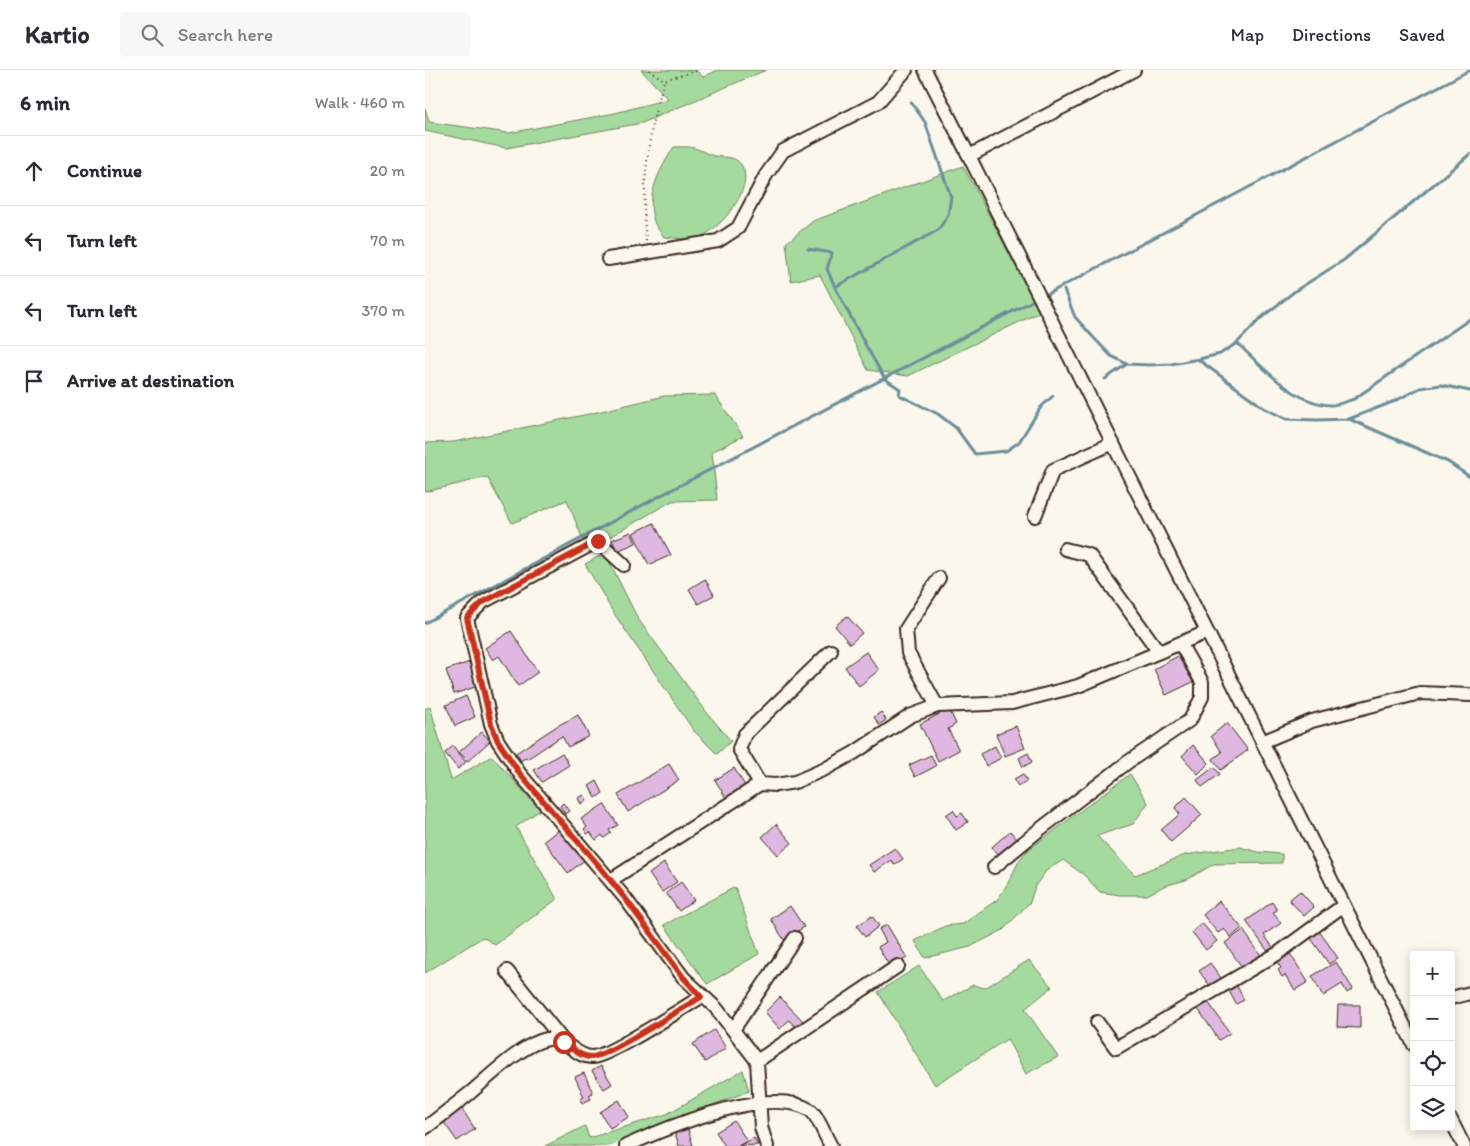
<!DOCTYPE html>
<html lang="en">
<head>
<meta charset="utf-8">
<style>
	body { margin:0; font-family:Itim,sans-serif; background:#f7f7f7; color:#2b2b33 }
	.controls { position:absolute; right:15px; bottom:15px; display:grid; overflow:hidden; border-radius:5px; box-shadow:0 2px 12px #0003 }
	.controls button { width:45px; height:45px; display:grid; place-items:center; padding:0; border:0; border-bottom:1px solid #e1e1e2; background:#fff; color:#2b2b33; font:25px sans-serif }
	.stop { position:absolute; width:15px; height:15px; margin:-11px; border:4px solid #c8321e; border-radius:50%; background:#fff }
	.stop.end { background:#c8321e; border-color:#fff; box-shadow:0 1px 5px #0008 }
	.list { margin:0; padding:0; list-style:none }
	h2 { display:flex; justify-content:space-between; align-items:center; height:65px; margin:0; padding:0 20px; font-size:21px }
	h2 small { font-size:16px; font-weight:400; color:#7c7c81 }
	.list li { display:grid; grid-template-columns:32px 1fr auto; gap:15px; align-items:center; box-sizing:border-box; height:70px; padding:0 20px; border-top:1px solid #e1e1e2 }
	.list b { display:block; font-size:19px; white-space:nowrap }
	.list em { font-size:16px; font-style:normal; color:#7c7c81 }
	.icon { flex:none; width:28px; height:28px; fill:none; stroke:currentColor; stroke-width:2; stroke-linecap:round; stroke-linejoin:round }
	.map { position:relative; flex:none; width:1045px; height:1076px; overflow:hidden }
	header { display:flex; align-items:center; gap:30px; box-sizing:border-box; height:70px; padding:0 25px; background:#fff; border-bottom:1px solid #e1e1e2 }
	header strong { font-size:24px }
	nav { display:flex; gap:28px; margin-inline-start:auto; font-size:18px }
	.search { width:350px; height:45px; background:#f7f7f7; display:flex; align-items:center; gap:12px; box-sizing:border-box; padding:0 18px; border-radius:5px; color:#7c7c81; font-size:19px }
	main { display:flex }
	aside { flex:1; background:#fff }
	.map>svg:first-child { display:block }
</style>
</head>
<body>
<header>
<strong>Kartio</strong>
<div class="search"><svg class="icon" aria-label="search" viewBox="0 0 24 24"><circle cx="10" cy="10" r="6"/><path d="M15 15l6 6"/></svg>Search here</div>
<nav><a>Map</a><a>Directions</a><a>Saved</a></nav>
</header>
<main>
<aside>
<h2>6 min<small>Walk · 460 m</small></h2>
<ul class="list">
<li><svg class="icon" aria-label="ahead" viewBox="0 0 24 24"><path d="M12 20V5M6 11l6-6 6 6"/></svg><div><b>Continue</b></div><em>20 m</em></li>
<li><svg class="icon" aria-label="left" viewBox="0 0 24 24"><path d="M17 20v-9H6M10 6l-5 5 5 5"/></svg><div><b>Turn left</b></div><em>70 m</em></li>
<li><svg class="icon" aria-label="left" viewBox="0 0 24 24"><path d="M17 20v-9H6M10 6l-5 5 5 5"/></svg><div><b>Turn left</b></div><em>370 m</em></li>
<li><svg class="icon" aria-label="arrive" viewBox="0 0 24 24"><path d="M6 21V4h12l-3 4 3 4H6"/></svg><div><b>Arrive at destination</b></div></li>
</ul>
</aside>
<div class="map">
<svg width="1045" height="1076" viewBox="0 0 1045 1076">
	<rect width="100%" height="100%" fill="#fbf7ec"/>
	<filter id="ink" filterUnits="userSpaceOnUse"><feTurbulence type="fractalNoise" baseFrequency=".02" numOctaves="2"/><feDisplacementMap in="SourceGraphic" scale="10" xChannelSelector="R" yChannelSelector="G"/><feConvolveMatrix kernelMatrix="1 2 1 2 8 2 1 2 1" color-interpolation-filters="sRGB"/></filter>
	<g filter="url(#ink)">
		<path fill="#a4da9e" stroke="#70825e" d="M 216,0 L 271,0 L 278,7 L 293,0 L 341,0 L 217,53 L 81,78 L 0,61 L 0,38 L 4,52 L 84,63 L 190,43 L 243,29 Z
			M 249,77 C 256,77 265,76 272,79 C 277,80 281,84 286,85 C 297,89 310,84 317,96 C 330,118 296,158 277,166 C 266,171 250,168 239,167 C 236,163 232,158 230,154 C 219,127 235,99 249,77 Z
			M 538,96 L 615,242 L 483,306 L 443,300 L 395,205 L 366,211 L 361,173 L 388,151 Z
			M 290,325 L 318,366 L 287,382 L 292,430 L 247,431 L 162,480 L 142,430 L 87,453 L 62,407 L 0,422 L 0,373 L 29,372 L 164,344 L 239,326 Z
			M 180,483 L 213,549 L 283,644 L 306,671 L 292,684 L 269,661 L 188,542 L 160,494 Z
			M 5,636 L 26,710 L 67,686 L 115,740 L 91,757 L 132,829 L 70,875 L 58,867 L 0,903 L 0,639 Z
			M 705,704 L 723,733 L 708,754 L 672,766 L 710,805 L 760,785 L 815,777 L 833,782 L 857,784 L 857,793 L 789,794 L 761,810 L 739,816 L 722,825 L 694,825 L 675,822 L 659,805 L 638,790 L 621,801 L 610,816 L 605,832 L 578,860 L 545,877 L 500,888 L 490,871 L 520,856 L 538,854 L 573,829 L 584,811 L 595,789 L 603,780 Z
			M 310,817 L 334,884 L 282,914 L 239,855 Z
			M 604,890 L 627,917 L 600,939 L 633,987 L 601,1004 L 582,969 L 510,1015 L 453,922 L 494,896 L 518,931 L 548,915 L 560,918 Z
			M 318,1000 L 324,1021 L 182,1076 L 120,1076 L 160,1056 L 164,1068 L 242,1044 Z"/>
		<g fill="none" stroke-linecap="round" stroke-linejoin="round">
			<path stroke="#6c8e9b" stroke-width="3" d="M 383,179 L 407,183 L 402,199 L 410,217 L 441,276 L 460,309 L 475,319 L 474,325 L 513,344 L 531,358 L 550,384 L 581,381 L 594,372 L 616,337 L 628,326
				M 410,217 L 513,160 L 523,145 L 526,127 L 500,52 L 486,32
				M 639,220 L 650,247 L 668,267 L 686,286 L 702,294 L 724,295 L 746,294 L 774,289 L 795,284 L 812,273 L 836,248 L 870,221 L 919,190 L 1045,84
				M 617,227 L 1045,0
				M 812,273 C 837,296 869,334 906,335 C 913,335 922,331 929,329 L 1045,249
				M 774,290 L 839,338 L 861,349 L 892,350 L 924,349 L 970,331 L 995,318 L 1016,315 L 1045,321
				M 680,309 L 702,294
				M 924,349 L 1023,392 L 1045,407
				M 0,553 L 227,430 L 611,229"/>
		</g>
		<path fill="#deb8e0" stroke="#3b2a1e" d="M 229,453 L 246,485 L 224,495 L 208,463 Z
			M 206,462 L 211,473 L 192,481 L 187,470 Z
			M 280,509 L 289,525 L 273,534 L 264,519 Z
			M 422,546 L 437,563 L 425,574 L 410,556 Z
			M 86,561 L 113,602 L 93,616 L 74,586 L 68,590 L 60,578 Z
			M 441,582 L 454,600 L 434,616 L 420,597 Z
			M 753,586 L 768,612 L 741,625 L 729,599 Z
			M 45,592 L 53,616 L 29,624 L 21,600 Z
			M 41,626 L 50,647 L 30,656 L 21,635 Z
			M 524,639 L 531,654 L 523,659 L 534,680 L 513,691 L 495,654 Z
			M 456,642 L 461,650 L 454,655 L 449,647 Z
			M 153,645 L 164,666 L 143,677 L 137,666 L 102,689 L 101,687 L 96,691 L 91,683 L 132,656 Z
			M 802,653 L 823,680 L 796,700 L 788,689 L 797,682 L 786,666 Z
			M 591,656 L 600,678 L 580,686 L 571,664 Z
			M 57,662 L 65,671 L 43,691 L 34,682 Z
			M 768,675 L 784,693 L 773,704 L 757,686 Z
			M 28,676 L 41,692 L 33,699 L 20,683 Z
			M 570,676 L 576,688 L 561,696 L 555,684 Z
			M 137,683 L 144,695 L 117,712 L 109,700 Z
			M 603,683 L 607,692 L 598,697 L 594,688 Z
			M 506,685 L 511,696 L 490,707 L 484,695 Z
			M 244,694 L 254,710 L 203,742 L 193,725 Z
			M 789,697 L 795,704 L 777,717 L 772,710 Z
			M 309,698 L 322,719 L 303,731 L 290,710 Z
			M 598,704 L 602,711 L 593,716 L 589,709 Z
			M 172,711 L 178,723 L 171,728 L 164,716 Z
			M 159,725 L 162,730 L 156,734 L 153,728 Z
			M 761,727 L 777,745 L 746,772 L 736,760 L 755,744 L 750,738 Z
			M 138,733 L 144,741 L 140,744 L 135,736 Z
			M 179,734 L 193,755 L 184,760 L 186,763 L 179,768 L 177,765 L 171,770 L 165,762 L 162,764 L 159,759 L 162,757 L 156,749 Z
			M 528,740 L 532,746 L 537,743 L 543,752 L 531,760 L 521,745 Z
			M 351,754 L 367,773 L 353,785 L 337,767 Z
			M 137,757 L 161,789 L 143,803 L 119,771 Z
			M 585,761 L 594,771 L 576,787 L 567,777 Z
			M 470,778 L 478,789 L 469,795 L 467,790 L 449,802 L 444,795 Z
			M 239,793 L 252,812 L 237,822 L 224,804 Z
			M 256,812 L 269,830 L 254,841 L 241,823 Z
			M 875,821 L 889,837 L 879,846 L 864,830 Z
			M 794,831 L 817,858 L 806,867 L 799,859 L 793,863 L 778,845 Z
			M 847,832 L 852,840 L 848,843 L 856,853 L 839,865 L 850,880 L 844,883 L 821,851 Z
			M 365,836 L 379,857 L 359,870 L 346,849 Z
			M 447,846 L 454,856 L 440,867 L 432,856 Z
			M 777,853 L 792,871 L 781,880 L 767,862 Z
			M 462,855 L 482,888 L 465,897 L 453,877 L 461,872 L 454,859 Z
			M 818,860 L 837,887 L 819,900 L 800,873 Z
			M 894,861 L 913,888 L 904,894 L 885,867 Z
			M 864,882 L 883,912 L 870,920 L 860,905 L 857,907 L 853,900 L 856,898 L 851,890 Z
			M 911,892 L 928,919 L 922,923 L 917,914 L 898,926 L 887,906 Z
			M 785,893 L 796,908 L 785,916 L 774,901 Z
			M 809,910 L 819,930 L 811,934 L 801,915 Z
			M 355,927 L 381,954 L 374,961 L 364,950 L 355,959 L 340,942 Z
			M 783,932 L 805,963 L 794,970 L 773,939 Z
			M 913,935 L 935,935 L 935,958 L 912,957 Z
			M 289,960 L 301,978 L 280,992 L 268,974 Z
			M 176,996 L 187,1014 L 179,1019 L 167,1001 Z
			M 159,1003 L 168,1023 L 164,1025 L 166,1029 L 157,1033 L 155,1029 L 159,1027 L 150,1007 Z
			M 194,1030 L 204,1047 L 185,1058 L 175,1042 Z
			M 37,1039 L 50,1059 L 32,1071 L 18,1051 Z
			M 309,1051 L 322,1071 L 313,1076 L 300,1076 L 291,1062 Z
			M 263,1059 L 268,1076 L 254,1076 L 250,1063 Z
			M 329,1068 L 333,1075 L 314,1076 Z"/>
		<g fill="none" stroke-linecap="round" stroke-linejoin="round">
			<g stroke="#3b2a1e" stroke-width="16">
				<path id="minor" d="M 500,0 L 544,86 L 989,975
					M 544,86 L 709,0
					M 183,189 L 293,171 L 313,158 L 341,105 L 358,81 L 453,32 L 481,0
					M 610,446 L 628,400 L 688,373
					M 640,479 L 664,485 L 734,582
					M 199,495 L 173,471 L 58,532 L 42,548 L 66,654 L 73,671 L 95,704 L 200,828 L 258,907 L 291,938 L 332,991 L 336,1057 L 342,1076
					M 406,581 L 320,664 L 314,679 L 335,714 L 351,715 L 370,712 L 400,699 L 429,683 L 485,646 L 512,636 L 587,633 L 653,616 L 782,562
					M 512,636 L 483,583 L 481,559 L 514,508
					M 837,672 L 887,651 L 995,623 L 1045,625
					M 569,797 L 614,760 L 703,692 L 765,650 L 777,627 L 777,612 L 755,573
					M 186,810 L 335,714
					M 82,901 L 139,972
					M 1026,928 L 1045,923
					M 672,952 L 691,978 L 852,884 L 919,835
					M 308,960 L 370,868
					M 332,991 L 473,896
					M 1026,1050 L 1039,1076
					M 0,1058 C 15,1047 30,1035 45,1023 C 64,1007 98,973 123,969 C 140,966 150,987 167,987 C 183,987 258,938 276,927
					M 201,1076 C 241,1058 344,1014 385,1040 C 392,1044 401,1068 406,1076"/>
			</g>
			<path stroke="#3b2a1e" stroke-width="2" stroke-dasharray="1 4" stroke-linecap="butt" d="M 224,0 L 239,10 L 274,0
				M 221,171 C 217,132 221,90 228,51 C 231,37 236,24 239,10"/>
			<use href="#minor" stroke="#fbf7ec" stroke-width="12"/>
		</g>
	</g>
	<g fill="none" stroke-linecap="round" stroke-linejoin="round" filter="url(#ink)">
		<path stroke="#c8321e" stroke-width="6" d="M 139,972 C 146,978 155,986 165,987 C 179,989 259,937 276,927 L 258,907 L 200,828 L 174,796 L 95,704 L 73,671 L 66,654 L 45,561 L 42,548 L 58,532 L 173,471"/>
	</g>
</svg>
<div class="controls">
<button>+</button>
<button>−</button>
<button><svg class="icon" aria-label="locate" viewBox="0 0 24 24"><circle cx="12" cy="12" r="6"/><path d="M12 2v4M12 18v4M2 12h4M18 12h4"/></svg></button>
<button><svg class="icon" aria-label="layers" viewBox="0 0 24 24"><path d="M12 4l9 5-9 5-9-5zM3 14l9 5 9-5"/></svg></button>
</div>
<div class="stop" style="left:139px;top:972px"></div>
<div class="stop end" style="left:173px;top:471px"></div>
</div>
</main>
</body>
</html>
